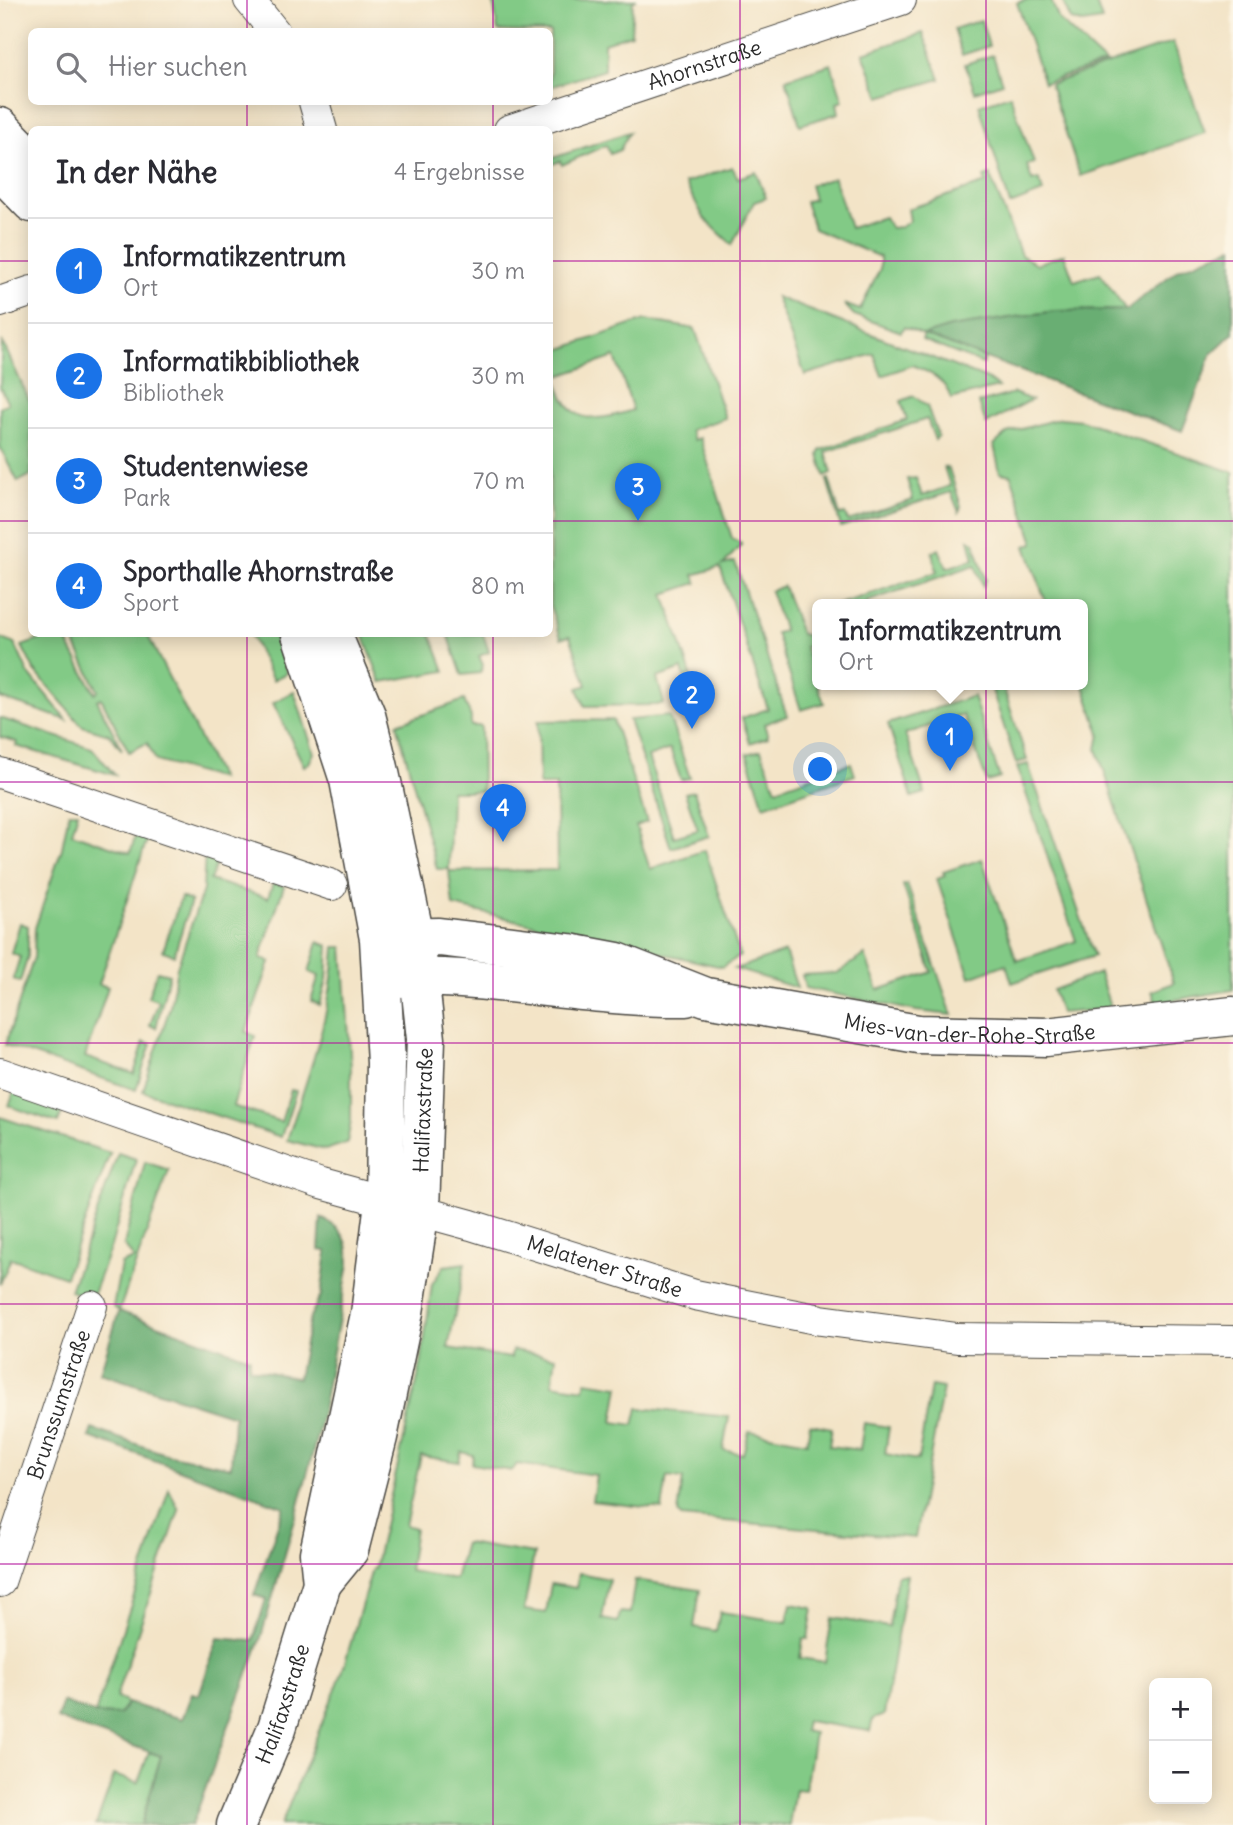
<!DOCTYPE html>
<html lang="de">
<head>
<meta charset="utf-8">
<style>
	body { margin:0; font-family:Delius,sans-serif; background:#f2f2f3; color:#2b2b33 }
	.controls { position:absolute; right:21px; bottom:21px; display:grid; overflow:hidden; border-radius:10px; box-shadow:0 4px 18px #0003 }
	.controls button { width:63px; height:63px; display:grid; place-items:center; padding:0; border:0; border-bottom:2px solid #e1e1e2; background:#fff; color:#2b2b33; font:35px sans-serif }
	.you { position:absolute; left:821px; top:770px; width:24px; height:24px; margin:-18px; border:5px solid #fff; border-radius:50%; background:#1a73e8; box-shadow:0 0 0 10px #1a73e833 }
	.badge { display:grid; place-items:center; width:46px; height:46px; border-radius:50%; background:#1a73e8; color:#fff; font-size:23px; font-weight:700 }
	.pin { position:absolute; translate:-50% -58px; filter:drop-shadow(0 2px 4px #0008) }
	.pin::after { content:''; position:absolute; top:37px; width:24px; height:21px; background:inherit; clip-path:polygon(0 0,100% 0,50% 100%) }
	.popup { position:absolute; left:812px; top:599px; width:276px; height:91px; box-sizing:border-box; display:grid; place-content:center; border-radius:10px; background:#fff; filter:drop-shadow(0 2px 5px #0005); font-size:23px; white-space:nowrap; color:#7c7c81 }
	.popup b { font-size:26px; color:#2b2b33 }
	.popup::after { content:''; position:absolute; left:50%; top:100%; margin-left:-14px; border:14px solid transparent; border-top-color:#fff }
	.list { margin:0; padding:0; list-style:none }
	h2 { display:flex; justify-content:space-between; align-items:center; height:91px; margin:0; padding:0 28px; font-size:30px }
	h2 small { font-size:23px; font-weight:400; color:#7c7c81 }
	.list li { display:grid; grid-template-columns:46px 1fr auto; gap:21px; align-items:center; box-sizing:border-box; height:105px; padding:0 28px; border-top:2px solid #e1e1e2 }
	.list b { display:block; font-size:26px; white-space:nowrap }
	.list p { margin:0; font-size:23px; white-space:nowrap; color:#7c7c81 }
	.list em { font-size:23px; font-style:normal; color:#7c7c81 }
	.icon { flex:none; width:38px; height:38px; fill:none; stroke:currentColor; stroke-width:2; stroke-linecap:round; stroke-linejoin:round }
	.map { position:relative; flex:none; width:1233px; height:1825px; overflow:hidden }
	.search { position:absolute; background:#fff; box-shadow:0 4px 18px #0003; left:28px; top:28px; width:525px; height:77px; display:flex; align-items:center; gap:18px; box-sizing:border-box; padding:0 24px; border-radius:10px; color:#7c7c81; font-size:26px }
	.panel { position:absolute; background:#fff; box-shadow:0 4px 18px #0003; left:28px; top:126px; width:525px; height:511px; border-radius:10px }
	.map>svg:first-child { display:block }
</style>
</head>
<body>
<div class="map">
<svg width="1233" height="1825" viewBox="0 0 1233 1825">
	<rect width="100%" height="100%" fill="#fcf5e5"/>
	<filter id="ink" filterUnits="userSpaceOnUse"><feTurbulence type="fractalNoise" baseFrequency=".0143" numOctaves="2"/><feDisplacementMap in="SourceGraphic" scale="14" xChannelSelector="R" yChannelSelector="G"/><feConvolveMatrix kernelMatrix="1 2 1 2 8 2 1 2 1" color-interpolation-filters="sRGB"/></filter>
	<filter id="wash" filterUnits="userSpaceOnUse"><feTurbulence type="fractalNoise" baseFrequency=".00686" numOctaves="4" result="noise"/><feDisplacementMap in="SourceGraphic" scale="28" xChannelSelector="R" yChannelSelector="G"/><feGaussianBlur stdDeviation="1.57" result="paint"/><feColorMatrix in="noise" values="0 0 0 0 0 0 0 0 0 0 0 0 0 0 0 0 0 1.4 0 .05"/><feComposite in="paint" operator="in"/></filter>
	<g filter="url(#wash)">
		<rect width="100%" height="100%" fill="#f3e4c7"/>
		<path fill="#82ca86" stroke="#567a58" stroke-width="2" fill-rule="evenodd" d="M 493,0 L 637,0 L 633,1 L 631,34 L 604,43 L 604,70 L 550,87 L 550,32 L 498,31 Z
			M 1026,0 L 1051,0 L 1059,20 L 1105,63 L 1044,83 L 1017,3 Z
			M 1062,0 L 1095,0 L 1102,20 L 1083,23 L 1071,20 Z
			M 981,20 L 989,46 L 962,55 L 954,29 Z
			M 923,33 L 940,79 L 880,97 L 863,53 Z
			M 1173,42 L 1205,133 L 1080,176 L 1050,84 Z
			M 993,55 L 1002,83 L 975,92 L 965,64 Z
			M 831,64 L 843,101 L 837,103 L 839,113 L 800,125 L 786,79 Z
			M 1010,95 L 1034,163 L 1027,165 L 1032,181 L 1039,179 L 1043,192 L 1010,205 L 979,105 Z
			M 629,132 L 620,150 L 610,154 L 606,145 L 562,165 L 560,161 L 550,165 L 550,159 Z
			M 732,167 L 738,178 L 756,172 L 766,198 L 754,202 L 732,245 L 704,218 L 685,183 Z
			M 990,175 L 1021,255 L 1037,264 L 1064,254 L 1074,281 L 1100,273 L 1126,310 L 1055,311 L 951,327 L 925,335 L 985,358 L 983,364 L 922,340 L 924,335 L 904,327 L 901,332 L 854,315 L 844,304 L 860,310 L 880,269 L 880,257 L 814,229 L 805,202 L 814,199 L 810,185 L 834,178 L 850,228 L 884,217 L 891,228 L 901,227 L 910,221 L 908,209 L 986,183 L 984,177 Z
			M 776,297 L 987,379 L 998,387 L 951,399 C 945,379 931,373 912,365 L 882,376 L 874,354 L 805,375 Z
			M 645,320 L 695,329 L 725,418 L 690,430 L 694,440 L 700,438 L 732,538 L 742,544 L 723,565 L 735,562 L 787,716 L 764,724 L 768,737 L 750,743 L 742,718 L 768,709 L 720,567 L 694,575 L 697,583 L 664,594 L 691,675 L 685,678 L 682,669 L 657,678 L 664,703 L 657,705 L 585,706 L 578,688 L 587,685 L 570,636 L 561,638 L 550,606 L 550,353 ZM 615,357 L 633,410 C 589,424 569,424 556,377 Z
			M 2,341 L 31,404 L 31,475 L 18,482 L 0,447 L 0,407 L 8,403 L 0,387 Z
			M 1014,393 L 1031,400 L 986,424 L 979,403 Z
			M 914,396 L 927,406 L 938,436 L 935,440 L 927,419 L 826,452 L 832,473 L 825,476 L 819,455 L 821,450 L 907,420 L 901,401 Z
			M 1061,418 L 1081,420 L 1233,472 L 1233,990 L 1156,1003 L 1152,991 L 1174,983 L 1097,749 L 1100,734 L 1083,683 L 1083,605 L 1047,605 L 1026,546 L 1034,543 L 1011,475 L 1000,473 L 994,445 L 1007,433 Z
			M 944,467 L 949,469 L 961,506 L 959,512 L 951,492 L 841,527 L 827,480 L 829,479 L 840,515 L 845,514 L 848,521 L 913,500 L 907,479 L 916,478 L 922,496 L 950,486 Z
			M 969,539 L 974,542 L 986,580 L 983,586 L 975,565 L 866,602 L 867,605 L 836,605 L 937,572 L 932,552 L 939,549 L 947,568 L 974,559 Z
			M 783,586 L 801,634 L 810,636 L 812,644 L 805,647 L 824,703 L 801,710 L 776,633 L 784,631 L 770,591 Z
			M 55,634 L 63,634 L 95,693 L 98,691 L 71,635 L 147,634 L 220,779 L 156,761 L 147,743 L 129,752 L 101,698 L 97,700 L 122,750 L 109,734 L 82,726 L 34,670 L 22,646 Z
			M 250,634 L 273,634 L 287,673 L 273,680 Z
			M 363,634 L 431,634 L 445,671 L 381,682 Z
			M 448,634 L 483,634 L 489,652 L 479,656 L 483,665 L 480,673 L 462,675 Z
			M 0,638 L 15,644 L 28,673 L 67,720 L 0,698 Z
			M 1003,686 L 1027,760 L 1016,763 L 992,690 Z
			M 294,691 L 314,753 L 309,763 L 304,766 L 273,703 Z
			M 973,696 L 1000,778 L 987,782 L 963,715 L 905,734 L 925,793 L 912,797 L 888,724 Z
			M 464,700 L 471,717 L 471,726 L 481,726 L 482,791 L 451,791 L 449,869 L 437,869 L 397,724 Z
			M 669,716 L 690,778 L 681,780 L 670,749 L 648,757 L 674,837 L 698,830 L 685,793 L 694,791 L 709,836 L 671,848 L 629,720 Z
			M 0,718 L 92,748 L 115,775 L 16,746 L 17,742 L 0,737 Z
			M 613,720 L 647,822 L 636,826 L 650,869 L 705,850 L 740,956 L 722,967 L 453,906 L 449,871 L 557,870 L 556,785 L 539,785 L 538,721 Z
			M 761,750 L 776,789 L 851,763 L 855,775 L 764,806 L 747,754 Z
			M 1028,764 L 1094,956 L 1012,983 L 1006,964 L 970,977 L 937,879 L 945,876 L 943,872 L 982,859 L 1017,961 L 1076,941 L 1017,767 Z
			M 69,812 L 78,812 L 72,833 L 130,853 L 137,832 L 176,844 L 175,849 L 147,840 L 99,984 L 108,987 L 85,1057 L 134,1074 L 144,1042 L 151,1044 L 136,1090 L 5,1045 L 34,957 L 35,928 L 62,848 Z
			M 205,853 L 219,857 L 210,880 L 268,898 L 273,883 L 284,886 L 260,958 L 270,962 L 246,1032 L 255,1036 L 233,1106 L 281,1122 L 291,1090 L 296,1091 L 281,1137 L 143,1091 L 170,1007 L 177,967 L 203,890 Z
			M 907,884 L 952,1015 L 916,1011 L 805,988 L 802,975 L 837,973 L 865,955 L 878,990 L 932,972 L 903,885 Z
			M 181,897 L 191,901 L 174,955 L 163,951 Z
			M 20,923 L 28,926 L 28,956 L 20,982 L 13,979 L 20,957 L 11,953 Z
			M 318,942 L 329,946 L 327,979 L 320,1005 L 311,1001 L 319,976 L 309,972 Z
			M 335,947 L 343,947 L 351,1067 L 351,1121 L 347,1143 L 325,1150 L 287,1140 C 308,1077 332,1013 335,947 Z
			M 785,952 L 797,988 L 735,969 Z
			M 157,971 L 169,974 L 156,1028 L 150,1025 L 159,1001 L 148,997 Z
			M 1099,973 L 1111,1009 L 1060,1013 L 1053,990 Z
			M 14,1091 L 63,1109 L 58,1123 L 9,1106 Z
			M 0,1117 L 110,1153 L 65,1277 L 11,1258 L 0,1284 Z
			M 118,1153 L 136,1159 L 111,1246 L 91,1299 L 70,1291 Z
			M 145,1162 L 169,1170 L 119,1311 L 113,1307 L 121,1264 L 134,1259 L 124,1245 Z
			M 465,1263 L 448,1348 L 511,1358 L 512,1350 L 556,1357 L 552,1384 L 584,1389 L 586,1381 L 619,1386 L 613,1422 L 634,1425 L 638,1408 L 729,1417 L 723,1450 L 743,1454 L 749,1431 L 807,1442 L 810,1424 L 832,1428 L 829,1446 L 860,1450 L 864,1423 L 889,1427 L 885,1454 L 918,1460 L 931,1386 L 943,1388 L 915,1538 L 681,1517 L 678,1513 L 683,1479 L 667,1477 L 662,1509 L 592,1501 L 596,1475 L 517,1464 L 512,1471 L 472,1464 L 473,1455 L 461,1452 L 459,1462 L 421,1456 L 405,1525 L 415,1528 L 409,1571 L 455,1579 L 465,1543 L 534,1554 L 524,1610 L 546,1613 L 551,1584 L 576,1588 L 579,1573 L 609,1579 L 602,1619 L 618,1622 L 620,1612 L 630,1613 L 635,1580 L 700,1590 L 694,1627 L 716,1631 L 720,1612 L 787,1622 L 791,1604 L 813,1608 L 808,1639 L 803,1639 L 800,1658 L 825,1662 L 832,1618 L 889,1627 L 897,1575 L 907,1575 L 884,1715 L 873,1719 L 870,1731 L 806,1721 L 804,1731 L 814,1733 L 805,1790 L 795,1789 L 789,1825 L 281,1825 L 342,1673 L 372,1569 L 374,1569 L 421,1364 L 432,1284 L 444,1266 Z
			M 169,1489 L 179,1510 L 116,1697 L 127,1703 L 119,1715 L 95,1714 Z
			M 149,1752 L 161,1756 L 141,1825 L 96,1825 L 114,1775 L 138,1783 Z"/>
		<path fill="#69ae73" stroke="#4a6c4f" stroke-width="2" d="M 1233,247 L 1233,333 L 1212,353 L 1182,431 L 924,335 L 951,327 L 1055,311 L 1126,310 L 1177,270 Z
			M 321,1218 C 344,1229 349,1240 349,1264 L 319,1428 L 299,1506 L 259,1644 L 192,1825 L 141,1825 L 161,1756 L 57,1719 L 63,1702 L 95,1714 L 119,1715 L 127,1703 L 182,1719 L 192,1693 L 199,1695 L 218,1638 L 253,1641 L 266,1599 L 254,1595 L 284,1507 L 89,1437 L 92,1429 L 166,1454 L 231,1467 L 234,1416 L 100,1373 L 119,1311 L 250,1358 L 249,1368 L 298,1378 L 310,1317 L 321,1295 L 327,1251 L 319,1250 Z"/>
	</g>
	<g filter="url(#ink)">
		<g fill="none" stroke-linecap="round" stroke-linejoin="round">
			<g stroke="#494742" stroke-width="32">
				<g id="street">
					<path d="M 249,0 L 275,32"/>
					<path d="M 314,102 L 322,130"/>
					<path id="s1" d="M 509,130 L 901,0"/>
					<path d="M 0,302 L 32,291"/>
					<path d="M 0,773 L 332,885"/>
					<path id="s2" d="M 0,1073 L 321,1184 L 471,1225 L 695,1295 L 821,1320 L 957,1338 L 1233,1341"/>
					<path id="s3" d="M 0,1582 L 92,1306"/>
				</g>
			</g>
			<g stroke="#494742" stroke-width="41">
				<g id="secondary">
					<path d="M 0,127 L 32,160"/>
					<path d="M 0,170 L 32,203"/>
					<path id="s4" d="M 391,938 L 439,937 L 569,953 L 617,962 L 706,997 L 918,1034 L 1046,1037 L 1233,1016"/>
					<path d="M 394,978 C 493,974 588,998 686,997"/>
					<path id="s5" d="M 322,1583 L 349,1550 L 378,1437 L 404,1312 L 420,1210 L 426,1039 L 415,937 L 379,768 L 366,715 L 332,634"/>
					<path id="s6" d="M 236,1825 L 277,1728 L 322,1583 L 319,1553 L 370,1314 L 384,1202 L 386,1063 L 379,939 L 349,780 L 301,634"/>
				</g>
			</g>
			<use href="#street" stroke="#fff" stroke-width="30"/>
			<use href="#secondary" stroke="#fff" stroke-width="38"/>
		</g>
	</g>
	<path fill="none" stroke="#b5179e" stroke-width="2" stroke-opacity="0.55" d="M 247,0 L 247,32M 493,0 L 493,32M 740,0 L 740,1825M 986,0 L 986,1825M 247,102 L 247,130M 493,102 L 493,130M 0,261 L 32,261M 550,261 L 1233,261M 0,521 L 32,521M 550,521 L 1233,521M 247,634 L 247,1825M 493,634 L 493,1825M 0,782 L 1233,782M 0,1043 L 1233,1043M 0,1304 L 1233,1304M 0,1564 L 1233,1564"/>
	<g text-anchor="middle" stroke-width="7" stroke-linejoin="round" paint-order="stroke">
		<g font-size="21" fill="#2b2b2b" stroke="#fcf5e5">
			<text dy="7" stroke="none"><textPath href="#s1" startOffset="206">Ahornstraße</textPath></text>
			<text dy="7" stroke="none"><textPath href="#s4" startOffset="590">Mies-van-der-Rohe-Straße</textPath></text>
			<text dy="7" stroke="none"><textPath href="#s5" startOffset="490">Halifaxstraße</textPath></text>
			<text dy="7" stroke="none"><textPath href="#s2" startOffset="635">Melatener Straße</textPath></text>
			<text dy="7" stroke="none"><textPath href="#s3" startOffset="187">Brunssumstraße</textPath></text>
			<text dy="7" stroke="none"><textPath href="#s6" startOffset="130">Halifaxstraße</textPath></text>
		</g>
	</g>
</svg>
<div class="controls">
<button>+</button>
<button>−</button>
</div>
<div class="you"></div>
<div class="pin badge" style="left:950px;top:771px">1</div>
<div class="popup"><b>Informatikzentrum</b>Ort</div>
<div class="pin badge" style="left:692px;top:729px">2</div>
<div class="pin badge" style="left:638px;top:521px">3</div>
<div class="pin badge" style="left:503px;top:842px">4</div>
<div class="search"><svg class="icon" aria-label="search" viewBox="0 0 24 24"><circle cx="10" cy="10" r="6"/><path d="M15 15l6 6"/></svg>Hier suchen</div>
<section class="panel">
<h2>In der Nähe<small>4 Ergebnisse</small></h2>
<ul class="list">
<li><span class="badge">1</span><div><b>Informatikzentrum</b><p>Ort</p></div><em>30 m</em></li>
<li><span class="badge">2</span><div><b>Informatikbibliothek</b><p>Bibliothek</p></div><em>30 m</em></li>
<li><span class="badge">3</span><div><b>Studentenwiese</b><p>Park</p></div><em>70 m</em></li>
<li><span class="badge">4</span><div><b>Sporthalle Ahornstraße</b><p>Sport</p></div><em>80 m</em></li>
</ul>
</section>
</div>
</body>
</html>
